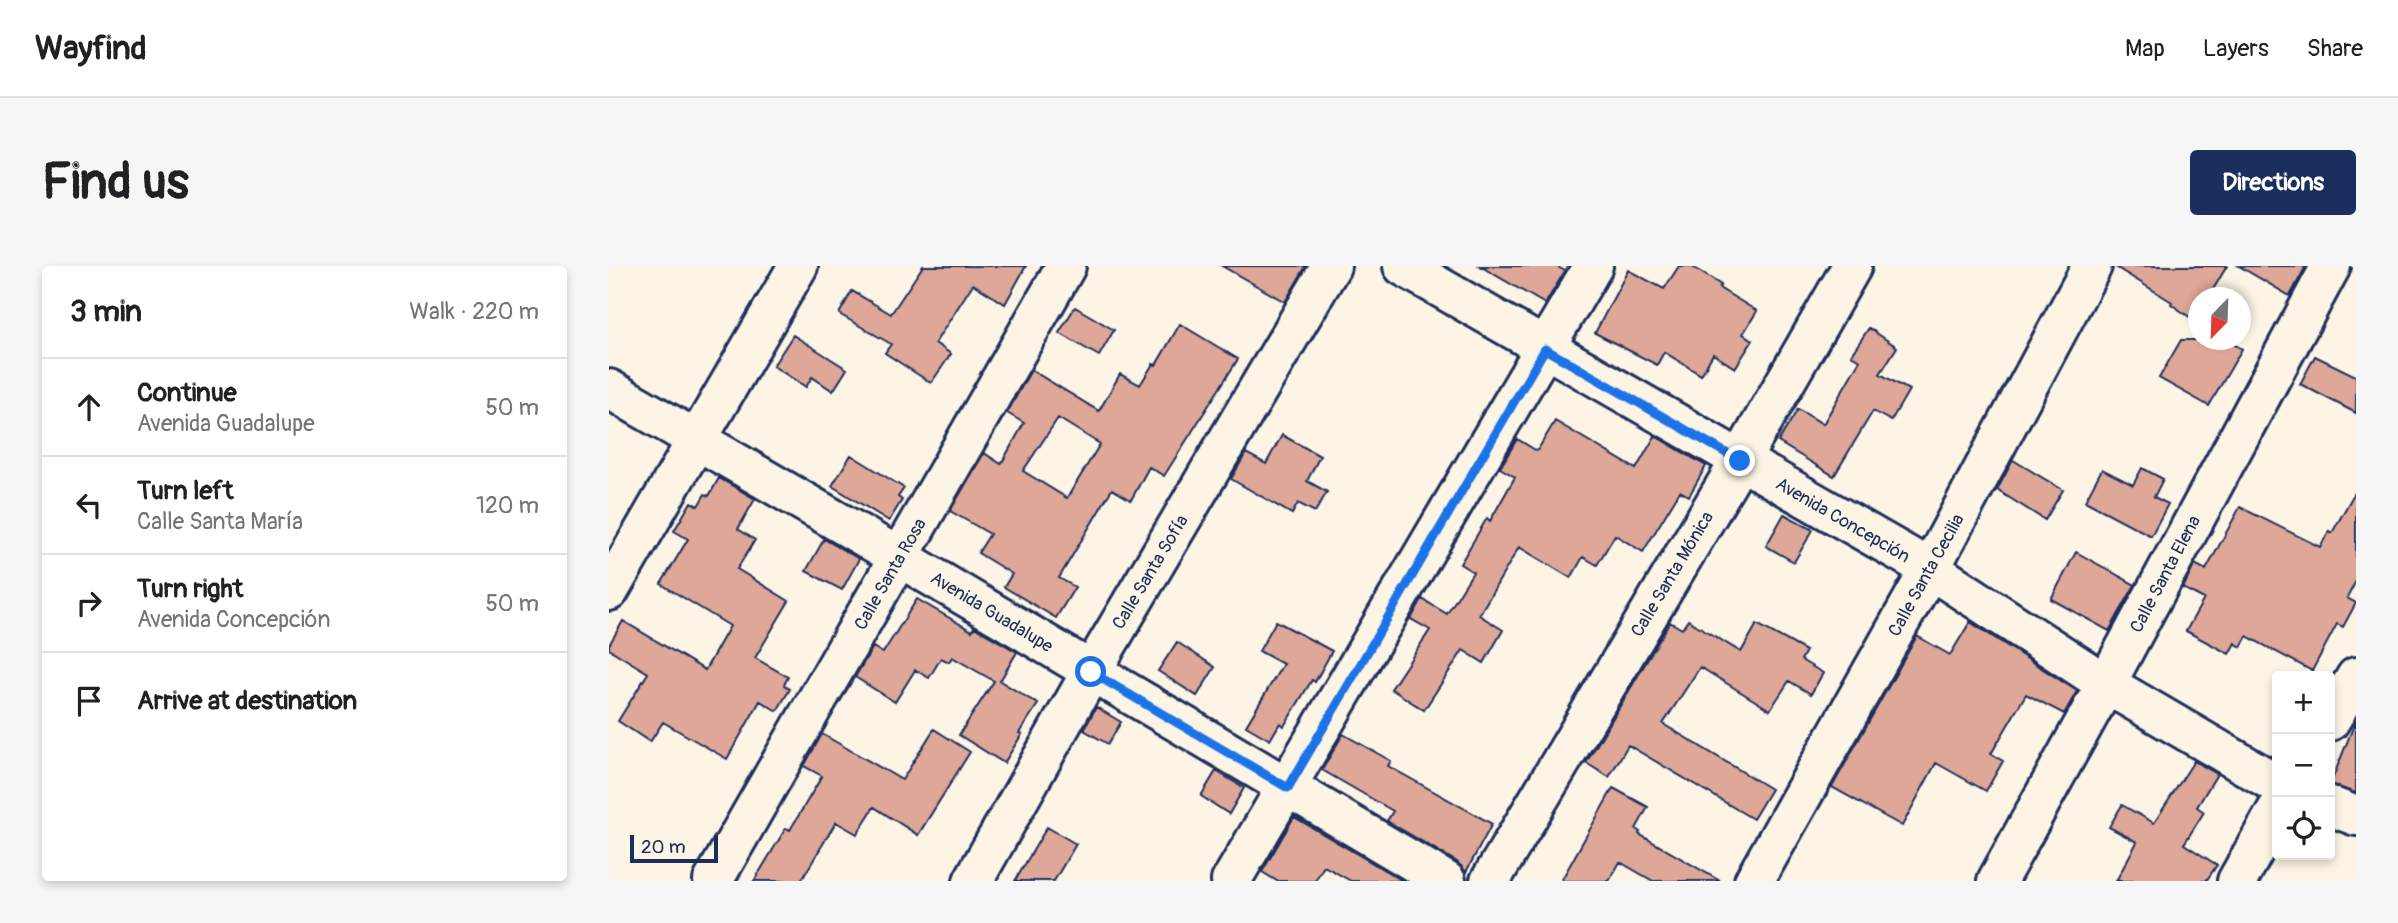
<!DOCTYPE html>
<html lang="en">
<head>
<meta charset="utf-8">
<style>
	body { margin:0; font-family:Pangolin,sans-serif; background:#f6f6f6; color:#202124 }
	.controls { position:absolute; right:21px; bottom:21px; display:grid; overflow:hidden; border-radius:7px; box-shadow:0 4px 10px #0003 }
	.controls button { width:63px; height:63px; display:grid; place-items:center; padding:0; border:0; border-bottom:2px solid #e0e0e0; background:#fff; color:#202124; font:35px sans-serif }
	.compass { position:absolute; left:1579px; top:21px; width:63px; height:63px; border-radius:50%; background:#fff; box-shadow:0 4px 10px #0003; rotate:203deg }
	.scale { position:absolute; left:21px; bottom:18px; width:88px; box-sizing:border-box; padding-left:7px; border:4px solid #1b2f5e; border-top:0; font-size:19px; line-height:24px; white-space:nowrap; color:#1b2f5e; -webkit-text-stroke:5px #fcf5e5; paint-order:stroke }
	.stop { position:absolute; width:21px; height:21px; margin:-16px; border:5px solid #1a73e8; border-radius:50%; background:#fff }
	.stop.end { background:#1a73e8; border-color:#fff; box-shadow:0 2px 7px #0008 }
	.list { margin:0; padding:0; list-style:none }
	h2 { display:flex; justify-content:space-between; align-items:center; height:91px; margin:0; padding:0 28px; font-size:30px }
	h2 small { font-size:23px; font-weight:400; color:#757577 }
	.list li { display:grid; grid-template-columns:46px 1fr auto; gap:21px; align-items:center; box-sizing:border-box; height:98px; padding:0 28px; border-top:2px solid #e0e0e0 }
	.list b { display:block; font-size:26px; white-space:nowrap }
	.list p { margin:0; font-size:23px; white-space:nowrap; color:#757577 }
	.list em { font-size:23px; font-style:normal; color:#757577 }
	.icon { flex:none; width:38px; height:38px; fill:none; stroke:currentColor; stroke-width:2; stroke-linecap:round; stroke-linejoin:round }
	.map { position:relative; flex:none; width:1747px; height:615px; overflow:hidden; border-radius:7px }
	header { display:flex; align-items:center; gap:42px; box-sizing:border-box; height:98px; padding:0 35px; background:#fff; border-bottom:2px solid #e0e0e0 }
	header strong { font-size:33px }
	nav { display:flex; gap:38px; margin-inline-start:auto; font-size:24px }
	.intro { display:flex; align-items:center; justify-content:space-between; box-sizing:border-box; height:168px; padding:0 42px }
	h1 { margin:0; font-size:49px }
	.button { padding:18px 32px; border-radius:7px; background:#1b2f5e; color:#fff; font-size:24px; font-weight:700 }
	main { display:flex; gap:42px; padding:0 42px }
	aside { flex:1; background:#fff; border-radius:7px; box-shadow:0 4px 10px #0003 }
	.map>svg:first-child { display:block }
</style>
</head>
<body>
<header>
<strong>Wayfind</strong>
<nav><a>Map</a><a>Layers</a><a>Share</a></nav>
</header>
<div class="intro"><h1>Find us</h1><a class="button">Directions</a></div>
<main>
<aside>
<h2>3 min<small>Walk · 220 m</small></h2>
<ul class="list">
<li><svg class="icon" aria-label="ahead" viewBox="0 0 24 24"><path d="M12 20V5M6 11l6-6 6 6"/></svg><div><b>Continue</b><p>Avenida Guadalupe</p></div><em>50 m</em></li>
<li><svg class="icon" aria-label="left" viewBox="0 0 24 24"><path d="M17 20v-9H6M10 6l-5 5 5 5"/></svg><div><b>Turn left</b><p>Calle Santa María</p></div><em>120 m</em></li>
<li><svg class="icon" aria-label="right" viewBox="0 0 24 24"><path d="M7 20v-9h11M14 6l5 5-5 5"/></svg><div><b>Turn right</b><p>Avenida Concepción</p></div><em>50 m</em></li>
<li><svg class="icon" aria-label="arrive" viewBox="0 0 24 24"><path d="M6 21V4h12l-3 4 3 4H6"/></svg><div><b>Arrive at destination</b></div></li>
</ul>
</aside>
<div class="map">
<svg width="1747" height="615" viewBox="0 0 1747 615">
	<rect width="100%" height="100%" fill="#fcf5e5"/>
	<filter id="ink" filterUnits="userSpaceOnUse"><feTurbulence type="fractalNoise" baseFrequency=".0143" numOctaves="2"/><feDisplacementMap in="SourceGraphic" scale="14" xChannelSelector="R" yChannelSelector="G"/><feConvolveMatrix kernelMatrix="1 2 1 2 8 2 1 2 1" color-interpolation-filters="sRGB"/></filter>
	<g filter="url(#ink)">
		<path fill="#dea797" stroke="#1b2f5e" stroke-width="2" fill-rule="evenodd" d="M 314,0 L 417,0 L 396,38 L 364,18 L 326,77 L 342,88 L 322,117 L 276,87 L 282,78 L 230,48 L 243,25 L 282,48 Z
			M 613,0 L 697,0 L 676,36 Z
			M 871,0 L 947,0 L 956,5 L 936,38 Z
			M 1070,0 L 1082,0 L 1112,19 L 1110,22 L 1148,45 L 1134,68 L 1144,74 L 1126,102 L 1104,88 L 1092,109 L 1055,86 L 1048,99 L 986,67 L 1019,4 L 1055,23 Z
			M 1505,0 L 1618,0 L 1599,32 L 1590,32 L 1590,47 L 1585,54 L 1562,38 L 1563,36 Z
			M 1630,0 L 1694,0 L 1696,2 L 1681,30 Z
			M 466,41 L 505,64 L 490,90 L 450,67 Z
			M 571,58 L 629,93 L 555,210 L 540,201 L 522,234 L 503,223 L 450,312 L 466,321 L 447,352 L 395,321 L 403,308 L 369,287 L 381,268 L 341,245 L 375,187 L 392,198 L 415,157 L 398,147 L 422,104 L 490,145 L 511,108 L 531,119 L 544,98 L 547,99 ZM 449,152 L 491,178 L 458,232 L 414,205 Z
			M 1260,62 L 1288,81 L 1271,108 L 1300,124 L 1282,155 L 1264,145 L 1225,210 L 1169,176 L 1189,143 L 1214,158 L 1251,94 L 1242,89 Z
			M 184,69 L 238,103 L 224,125 L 203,111 L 197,121 L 164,100 Z
			M 1572,74 L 1617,74 L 1633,83 L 1600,140 L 1550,112 Z
			M 1706,90 L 1747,110 L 1747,147 L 1691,118 Z
			M 946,155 L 1027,203 L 1046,170 L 1097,200 L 1080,230 L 1071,225 L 1034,286 L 1006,269 L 988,299 L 974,291 L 962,312 L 910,281 L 870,349 L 894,364 L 875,397 L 854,384 L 815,444 L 782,423 L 821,364 L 802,353 L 813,333 L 838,348 L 864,306 L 851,298 L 878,252 L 881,255 L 906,211 L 891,202 L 908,173 L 928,185 Z
			M 673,169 L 711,190 L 698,215 L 718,226 L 706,246 L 689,237 L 683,248 L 622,213 L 637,187 L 657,198 Z
			M 242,189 L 295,222 L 289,231 L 293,234 L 280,255 L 223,220 Z
			M 1404,194 L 1454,224 L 1436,254 L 1388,224 Z
			M 1533,202 L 1554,213 L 1545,231 L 1559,238 L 1542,270 L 1476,235 L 1493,203 L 1524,219 Z
			M 110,212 L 146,233 L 129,263 L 146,274 L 128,303 L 180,335 L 146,392 L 179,411 L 175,419 L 181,423 L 168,445 L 151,435 L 118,493 L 54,456 L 41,476 L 9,455 L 39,407 L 0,383 L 0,379 L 14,355 L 96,404 L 121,360 L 52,318 L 79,273 L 65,265 L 82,236 L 89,240 L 96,228 L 100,230 Z
			M 1747,224 L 1747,315 L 1738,332 L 1747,337 L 1734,361 L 1728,358 L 1703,405 L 1638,370 L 1632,381 L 1626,377 L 1620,388 L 1577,365 L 1595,333 L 1574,322 L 1586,298 L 1597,304 L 1631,241 L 1711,281 L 1720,265 L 1723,267 Z
			M 1175,248 L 1204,264 L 1185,296 L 1157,280 Z
			M 215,273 L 250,293 L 233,324 L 197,305 Z
			M 1467,286 L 1526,319 L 1500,365 L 1442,333 Z
			M 308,333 L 363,365 L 365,361 L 408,386 L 391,415 L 429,438 L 410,467 L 413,468 L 395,497 L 350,469 L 385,415 L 343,391 L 340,396 L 332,392 L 320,412 L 306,404 L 286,436 L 246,411 L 264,381 L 274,387 Z
			M 1079,354 L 1132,386 L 1148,358 L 1197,385 L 1192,394 L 1214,407 L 1202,428 L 1180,415 L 1161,444 L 1091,401 L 1054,458 L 1162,523 L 1144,553 L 1019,479 L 1000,511 L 977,497 L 1061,356 L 1073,363 Z
			M 667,355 L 723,385 L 706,416 L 703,414 L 675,460 L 671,457 L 661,474 L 637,460 L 674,398 L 650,385 Z
			M 1361,356 L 1468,425 L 1455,448 L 1417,428 L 1382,488 L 1394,495 L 1377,525 L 1327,497 L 1293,560 L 1223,521 L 1308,370 L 1341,389 Z
			M 568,376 L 606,401 L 588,430 L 549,405 Z
			M 487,441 L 512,456 L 499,478 L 475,464 Z
			M 1747,454 L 1747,527 L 1721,519 Z
			M 325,463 L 361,486 L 309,569 L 265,541 L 248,568 L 227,556 L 192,615 L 145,615 L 177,562 L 181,564 L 213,510 L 195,500 L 213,468 L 293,514 Z
			M 734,468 L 782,495 L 779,500 L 883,558 L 857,606 L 848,596 L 778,555 L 784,545 L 713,504 Z
			M 1585,495 L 1608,508 L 1588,541 L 1595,546 L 1575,578 L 1608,599 L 1597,615 L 1507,615 L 1528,576 L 1500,561 L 1513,539 L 1545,557 Z
			M 607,505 L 635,522 L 620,548 L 592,530 Z
			M 1004,522 L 1039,541 L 1027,563 L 1031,566 L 1030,568 L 1111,615 L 1044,615 L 1011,596 L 1000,615 L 952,615 Z
			M 685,551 L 794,615 L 742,615 L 715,600 L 706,615 L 668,615 L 653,606 Z
			M 438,561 L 467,578 L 445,615 L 406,615 Z"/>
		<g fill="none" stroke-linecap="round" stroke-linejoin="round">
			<g stroke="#1b2f5e" stroke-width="44">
				<path id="minor" d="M 794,0 L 1321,303 L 1497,418 L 1668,518
					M 0,123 L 290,291 L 837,615
					M 0,325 L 189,0
					M 1721,455 L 1747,411
					M 1721,540 L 1747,550
					M 104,615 L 457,0
					M 364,615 L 482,406 L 722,0
					M 622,615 L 984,0
					M 881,615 L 1131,195 L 1243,0
					M 1145,615 L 1321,303 L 1483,0
					M 1388,615 L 1497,418 L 1722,0
					M 1628,615 L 1668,544"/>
			</g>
			<use href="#minor" stroke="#fcf5e5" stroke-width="38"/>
		</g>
	</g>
	<g fill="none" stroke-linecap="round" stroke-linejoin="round" filter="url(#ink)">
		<path stroke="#1a73e8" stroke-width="9" d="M 482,406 L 679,522 L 936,83 L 1131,195"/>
	</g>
	<g text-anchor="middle" stroke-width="5" stroke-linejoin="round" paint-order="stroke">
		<g font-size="18" fill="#1b2f5e" stroke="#fcf5e5">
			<text transform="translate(1234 254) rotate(30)" y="6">Avenida Concepción</text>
			<text transform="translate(541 306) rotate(-59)" y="6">Calle Santa Sofía</text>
			<text transform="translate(281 308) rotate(-60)" y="6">Calle Santa Rosa</text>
			<text transform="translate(1063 308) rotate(-59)" y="6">Calle Santa Mónica</text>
			<text transform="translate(1556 308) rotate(-62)" y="6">Calle Santa Elena</text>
			<text transform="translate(1317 309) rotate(-61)" y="6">Calle Santa Cecilia</text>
			<text transform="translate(383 346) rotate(31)" y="6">Avenida Guadalupe</text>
		</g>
	</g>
</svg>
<div class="controls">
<button>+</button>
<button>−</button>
<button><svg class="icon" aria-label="locate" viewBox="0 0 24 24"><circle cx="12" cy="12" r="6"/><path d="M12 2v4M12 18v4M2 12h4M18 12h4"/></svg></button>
</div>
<svg class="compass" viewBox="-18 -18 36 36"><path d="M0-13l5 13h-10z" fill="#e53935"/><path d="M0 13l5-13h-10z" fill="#757577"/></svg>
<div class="scale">20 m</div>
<div class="stop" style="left:482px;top:406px"></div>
<div class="stop end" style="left:1131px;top:195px"></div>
</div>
</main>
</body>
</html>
